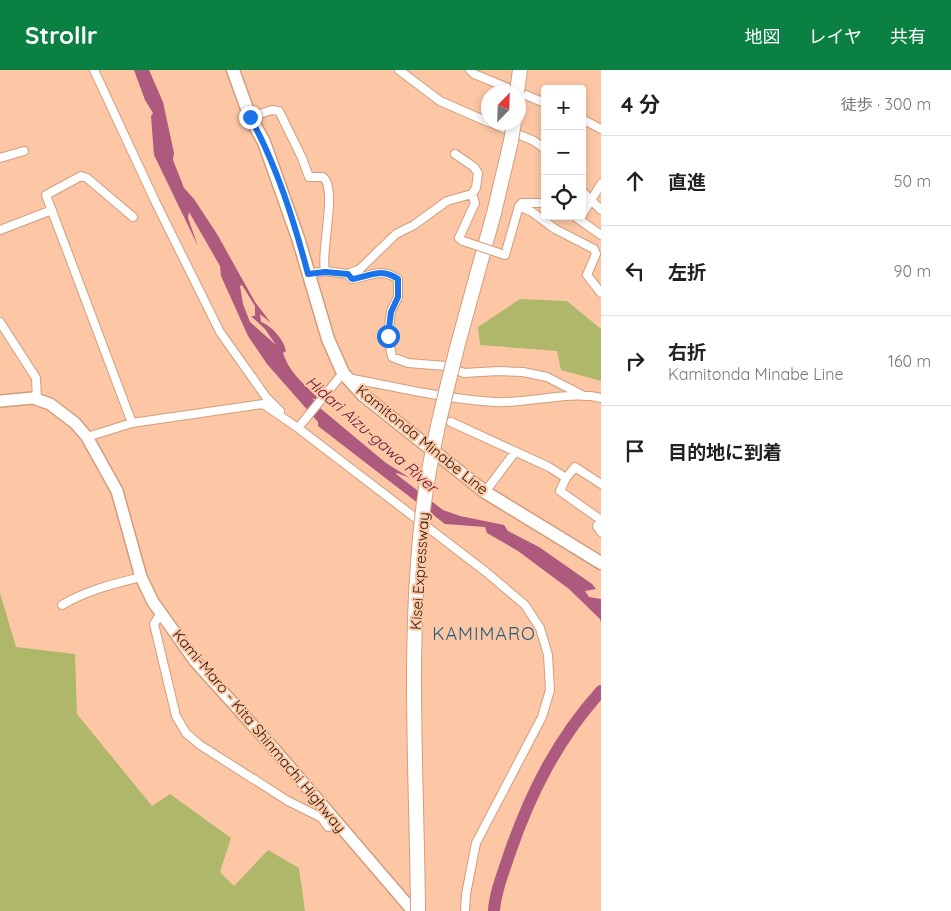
<!DOCTYPE html>
<html lang="ja">
<head>
<meta charset="utf-8">
<style>
	body { margin:0; font-family:Quicksand,"Noto Sans JP",sans-serif; background:#f6f6f6; color:#202124 }
	.controls { position:absolute; right:15px; top:15px; display:grid; overflow:hidden; border-radius:5px; box-shadow:0 2px 8px #0003 }
	.controls button { width:45px; height:45px; display:grid; place-items:center; padding:0; border:0; border-bottom:1px solid #e0e0e0; background:#fff; color:#202124; font:25px sans-serif }
	.compass { position:absolute; left:481px; top:15px; width:45px; height:45px; border-radius:50%; background:#fff; box-shadow:0 2px 8px #0003; rotate:23deg }
	.stop { position:absolute; width:15px; height:15px; margin:-11px; border:4px solid #1a73e8; border-radius:50%; background:#fff }
	.stop.end { background:#1a73e8; border-color:#fff; box-shadow:0 1px 5px #0008 }
	.list { margin:0; padding:0; list-style:none }
	h2 { display:flex; justify-content:space-between; align-items:center; height:65px; margin:0; padding:0 20px; font-size:21px }
	h2 small { font-size:16px; font-weight:400; color:#757577 }
	.list li { display:grid; grid-template-columns:32px 1fr auto; gap:15px; align-items:center; box-sizing:border-box; height:90px; padding:0 20px; border-top:1px solid #e0e0e0 }
	.list b { display:block; font-size:19px; white-space:nowrap }
	.list p { margin:0; font-size:16px; white-space:nowrap; color:#757577 }
	.list em { font-size:16px; font-style:normal; color:#757577 }
	.icon { flex:none; width:28px; height:28px; fill:none; stroke:currentColor; stroke-width:2; stroke-linecap:round; stroke-linejoin:round }
	.map { position:relative; flex:none; width:601px; height:841px; overflow:hidden }
	header { display:flex; align-items:center; gap:30px; box-sizing:border-box; height:70px; padding:0 25px; background:#0b8043; color:#fff }
	header strong { font-size:24px }
	nav { display:flex; gap:28px; margin-inline-start:auto; font-size:18px }
	main { display:flex }
	aside { flex:1; background:#fff }
	.map>svg:first-child { display:block }
</style>
</head>
<body>
<header>
<strong>Strollr</strong>
<nav><a>地図</a><a>レイヤ</a><a>共有</a></nav>
</header>
<main>
<div class="map">
<svg width="601" height="841" viewBox="0 0 601 841">
	<rect width="100%" height="100%" fill="#fdc7a5"/>
	<path fill="#afb86a" d="M 520,229 L 567,231 L 601,259 L 601,311 L 561,300 L 557,281 L 480,275 L 478,257 Z
		M 0,523 L 16,577 L 75,584 L 77,644 L 152,736 L 170,724 L 231,768 L 220,802 L 234,816 L 268,780 L 299,798 L 305,841 L 0,841 Z"/>
	<path fill="#ae597e" fill-rule="evenodd" d="M 134,0 L 149,0 L 163,32 L 174,83 L 173,90 L 184,118 L 194,129 L 217,164 L 255,232 L 271,253 L 260,244 L 261,252 C 272,256 284,270 286,281 L 283,283 C 290,305 308,317 323,333 L 312,328 L 320,338 L 386,393 L 410,408 L 397,403 L 396,404 L 443,440 L 460,446 L 504,455 L 508,461 L 539,477 L 592,514 L 596,519 L 585,521 L 589,527 L 601,529 L 601,553 L 600,549 L 569,519 L 518,481 L 487,463 L 485,457 L 445,454 L 318,356 L 318,352 L 267,294 L 248,266 L 221,206 L 220,196 L 189,142 L 188,148 L 198,176 L 154,85 L 151,46 L 153,43 L 145,30 ZM 242,215 L 255,236 L 255,246 L 251,246 L 265,259 L 276,275 L 250,252 L 243,234 L 240,216 Z"/>
	<g fill="none" stroke-linecap="round" stroke-linejoin="round">
		<path stroke="#ae597e" stroke-width="12" d="M 494,841 C 495,822 503,804 509,785 C 530,724 557,670 601,621"/>
		<g stroke="#d19d7c" stroke-width="10">
			<path id="minor" d="M 94,0 L 156,133 L 220,262 L 266,327 L 280,341
				M 399,0 L 440,31 L 488,52
				M 470,0 L 474,4 L 545,33
				M 250,47 L 272,40 L 279,41 L 302,88 L 309,107 L 323,107 C 338,119 320,182 325,201
				M 582,49 L 601,59
				M 489,52 L 534,71 L 545,79
				M 0,88 L 24,81
				M 582,121 L 601,140
				M 519,136 L 522,133 L 545,133
				M 582,145 L 601,114
				M 574,146 L 601,165
				M 0,160 L 52,140
				M 463,171 L 459,168 L 475,133 L 472,124
				M 502,184 L 505,185 L 519,136 L 532,142 L 555,159 L 594,179 L 596,184 L 587,205 L 601,223
				M 308,204 L 325,201 L 348,204 L 360,199 L 396,164 L 414,155 L 447,131 L 472,124 L 476,118 L 478,103 L 474,97 L 455,84
				M 348,204 L 352,209 C 371,206 381,197 398,209 L 398,227 L 391,241 L 388,266 L 392,287 L 408,293 L 446,296 L 464,303 L 498,301 L 523,302 L 547,307 L 584,326
				M 0,252 L 36,308 L 37,330
				M 348,308 C 396,317 445,329 495,332 C 528,334 569,320 601,328
				M 451,352 L 549,397 L 566,408 L 575,397 L 601,414
				M 132,353 L 46,125 L 81,106 L 87,108 L 133,147
				M 298,358 L 343,303
				M 87,367 L 132,353 L 263,334 L 298,358 L 486,502 L 525,535 L 540,558 L 548,585 L 550,620 L 542,647 L 476,773 L 466,824 L 465,841
				M 566,408 L 560,421 L 601,450 L 597,456 L 601,462
				M 485,422 L 515,382
				M 62,535 C 87,520 114,514 141,507
				M 161,543 L 154,554 L 176,646 L 186,663 L 200,675 L 288,731 L 322,748 L 328,757 L 340,757"/>
		</g>
		<g stroke="#d19d7c" stroke-width="14">
			<path id="secondary" d="M 0,331 L 33,328 L 50,334 L 75,353 L 87,367 L 117,421 L 141,507 L 153,532 L 195,591 L 275,680 L 413,841"/>
		</g>
		<g stroke="#d19d7c" stroke-width="15">
			<path id="primary" d="M 233,0 L 250,47 L 264,72 L 299,171 L 328,269 L 343,303 L 363,325 L 485,422 L 601,493"/>
		</g>
		<g stroke="#d19d7c" stroke-width="16">
			<path id="motorway" d="M 458,274 L 494,143 L 511,71"/>
		</g>
		<use href="#minor" stroke="#fff" stroke-width="8"/>
		<use href="#secondary" stroke="#fff" stroke-width="11"/>
		<use href="#primary" stroke="#fff" stroke-width="12"/>
		<use href="#motorway" stroke="#fff" stroke-width="14"/>
		<g stroke="#d19d7c" stroke-width="10" stroke-linecap="butt">
			<path id="minor-bridge" d="M 463,171 L 502,184"/>
		</g>
		<g stroke="#d19d7c" stroke-width="16" stroke-linecap="butt">
			<path id="motorway-bridge" d="M 517,22 L 520,0
				M 511,71 L 514,52
				M 418,841 C 417,708 407,573 423,440 C 430,384 444,329 458,274"/>
		</g>
		<use href="#minor-bridge" stroke="#fff" stroke-width="8"/>
		<use href="#motorway-bridge" stroke="#fff" stroke-width="14"/>
	</g>
	<g fill="none" stroke-linecap="round" stroke-linejoin="round">
		<path stroke="#1a73e8" stroke-width="6" d="M 250,47 C 277,96 294,151 308,204 L 325,202 L 348,204 L 352,209 C 371,206 381,197 398,209 L 398,227 L 391,242 L 388,266"/>
	</g>
	<g text-anchor="middle" stroke-width="4" stroke-linejoin="round" paint-order="stroke">
		<g font-size="15" fill="#2a170a" stroke="#fdc7a5">
			<text transform="translate(422 370) rotate(39)" y="5">Kamitonda Minabe Line</text>
			<text transform="translate(420 501) rotate(-86)" y="5">Kisei Expressway</text>
			<text transform="translate(259 661) rotate(50)" y="5">Kami-Maro - Kita Shinmachi Highway</text>
		</g>
		<g font-size="16" font-style="italic" fill="#66173f" stroke="#fdc7a5">
			<text transform="translate(372 364) rotate(41)" y="6">Hidari Aizu-gawa River</text>
		</g>
		<g font-size="18" letter-spacing="1" fill="#205e7d" stroke="#fdc7a5">
			<text x="484" y="570">KAMIMARO</text>
		</g>
	</g>
</svg>
<div class="controls">
<button>+</button>
<button>−</button>
<button><svg class="icon" aria-label="locate" viewBox="0 0 24 24"><circle cx="12" cy="12" r="6"/><path d="M12 2v4M12 18v4M2 12h4M18 12h4"/></svg></button>
</div>
<svg class="compass" viewBox="-18 -18 36 36"><path d="M0-13l5 13h-10z" fill="#e53935"/><path d="M0 13l5-13h-10z" fill="#757577"/></svg>
<div class="stop" style="left:388px;top:266px"></div>
<div class="stop end" style="left:250px;top:47px"></div>
</div>
<aside>
<h2>4 分<small>徒歩 · 300 m</small></h2>
<ul class="list">
<li><svg class="icon" aria-label="ahead" viewBox="0 0 24 24"><path d="M12 20V5M6 11l6-6 6 6"/></svg><div><b>直進</b></div><em>50 m</em></li>
<li><svg class="icon" aria-label="left" viewBox="0 0 24 24"><path d="M17 20v-9H6M10 6l-5 5 5 5"/></svg><div><b>左折</b></div><em>90 m</em></li>
<li><svg class="icon" aria-label="right" viewBox="0 0 24 24"><path d="M7 20v-9h11M14 6l5 5-5 5"/></svg><div><b>右折</b><p>Kamitonda Minabe Line</p></div><em>160 m</em></li>
<li><svg class="icon" aria-label="arrive" viewBox="0 0 24 24"><path d="M6 21V4h12l-3 4 3 4H6"/></svg><div><b>目的地に到着</b></div></li>
</ul>
</aside>
</main>
</body>
</html>
